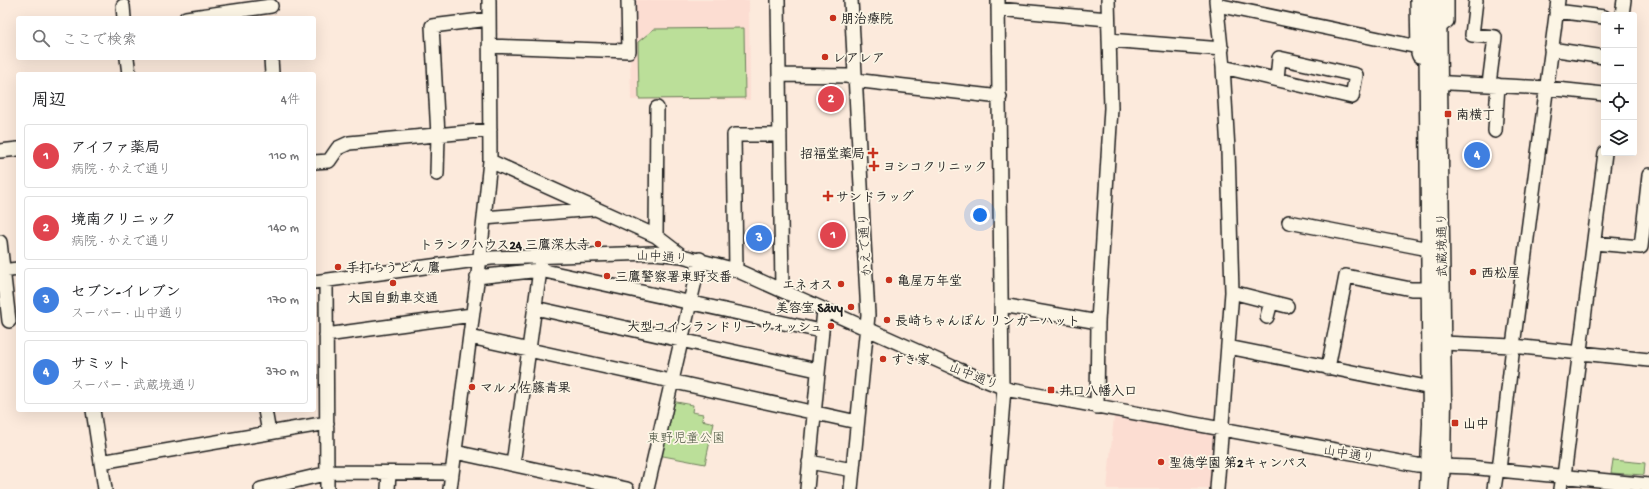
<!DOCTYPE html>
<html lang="ja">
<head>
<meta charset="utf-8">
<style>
	body { margin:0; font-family:"Gochi Hand","Klee One",sans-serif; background:#f6f6f6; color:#202124 }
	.controls { position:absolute; right:12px; top:12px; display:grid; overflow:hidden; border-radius:4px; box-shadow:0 4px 16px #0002 }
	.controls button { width:36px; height:36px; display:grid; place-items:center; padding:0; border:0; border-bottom:1px solid #e0e0e0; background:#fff; color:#202124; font:20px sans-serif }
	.you { position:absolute; left:980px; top:215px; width:14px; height:14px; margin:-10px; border:3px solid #fff; border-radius:50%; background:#1a73e8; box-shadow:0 0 0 6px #1a73e833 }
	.badge { display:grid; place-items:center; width:26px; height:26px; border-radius:50%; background:#c8321e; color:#fff; font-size:13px; font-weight:700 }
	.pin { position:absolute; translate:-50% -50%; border:2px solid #fff; box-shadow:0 1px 4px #0006 }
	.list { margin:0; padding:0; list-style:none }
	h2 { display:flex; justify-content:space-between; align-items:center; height:52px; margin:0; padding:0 16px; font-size:17px }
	h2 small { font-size:13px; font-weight:400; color:#757577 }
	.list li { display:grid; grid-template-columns:26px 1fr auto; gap:12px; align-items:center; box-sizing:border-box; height:64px; margin:0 8px 8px; padding:0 8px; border:1px solid #e0e0e0; border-radius:4px }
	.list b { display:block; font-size:15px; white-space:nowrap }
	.list p { margin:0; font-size:13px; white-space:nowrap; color:#757577 }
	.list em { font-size:13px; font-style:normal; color:#757577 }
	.icon { flex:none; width:22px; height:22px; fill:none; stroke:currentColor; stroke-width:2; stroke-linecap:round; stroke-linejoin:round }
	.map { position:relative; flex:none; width:1649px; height:489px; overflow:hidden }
	.search { position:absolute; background:#fff; box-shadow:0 4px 16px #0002; left:16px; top:16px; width:300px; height:44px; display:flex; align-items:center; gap:10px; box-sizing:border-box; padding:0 14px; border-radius:4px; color:#757577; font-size:15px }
	.panel { position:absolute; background:#fff; box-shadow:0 4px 16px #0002; left:16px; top:72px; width:300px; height:340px; border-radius:4px }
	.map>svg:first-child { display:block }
</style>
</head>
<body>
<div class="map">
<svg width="1649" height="489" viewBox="0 0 1649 489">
	<rect width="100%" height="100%" fill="#fceadc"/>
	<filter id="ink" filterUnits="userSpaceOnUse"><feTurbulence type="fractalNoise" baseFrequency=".025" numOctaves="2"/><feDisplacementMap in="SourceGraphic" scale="8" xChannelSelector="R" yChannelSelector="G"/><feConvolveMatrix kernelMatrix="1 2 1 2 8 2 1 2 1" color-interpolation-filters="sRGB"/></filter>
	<g filter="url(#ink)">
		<path fill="#fcddd2" d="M 629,0 L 749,0 L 750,100 L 631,100 Z
			M 1114,417 L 1216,435 L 1210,489 L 1107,489 Z"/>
		<path fill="#bbdf99" stroke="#6c7e5a" d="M 744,28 L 745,98 L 639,99 L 638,42 L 654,29 Z
			M 671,401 L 693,405 L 692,412 L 703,414 L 702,420 L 714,423 L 705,464 L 658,455 Z
			M 1613,460 L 1645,463 L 1644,475 L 1611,473 Z"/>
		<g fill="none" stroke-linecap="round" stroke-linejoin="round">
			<g stroke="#1c1c1c" stroke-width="16">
				<path id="minor" d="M 778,0 L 782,290
					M 998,0 L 1002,387
					M 1216,0 L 1223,67 L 1228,150 L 1232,292 L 1217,489
					M 1417,0 L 1418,53 L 1419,56
					M 1476,0 L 1472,35 L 1495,37 L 1489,84
					M 1217,5 L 1418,47
					M 123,6 L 124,18
					M 998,9 L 1108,19
					M 1556,11 L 1604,17
					M 1622,15 L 1624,0
					M 186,18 L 271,6
					M 1438,28 L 1447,21 L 1447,0
					M 1109,40 L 1222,49
					M 489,46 L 629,51 L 628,0
					M 1551,49 L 1604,57
					M 127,58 L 129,74
					M 271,58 L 272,74
					M 1223,67 L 1352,97 L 1356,75 L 1279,58 L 1277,79
					M 779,75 L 847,76 L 862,81 L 1000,97
					M 1430,82 L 1547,88 L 1604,94
					M 1495,131 L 1498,85
					M 0,151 L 18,149
					M 490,161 L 656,236 L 682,256
					M 314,162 L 329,161 L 338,148 L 349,143 L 490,130
					M 437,174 L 438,135 L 432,26 L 489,19
					M 484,218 L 594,209
					M 1289,222 L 1439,251
					M 656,236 L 657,108
					M 0,242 L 9,321
					M 1594,243 L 1641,247 L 1649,175
					M 541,258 L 540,270 L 821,331
					M 736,270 L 734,135 L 780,135
					M 2,271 L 18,269
					M 477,277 L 540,270 L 513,464
					M 326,281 L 327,489
					M 314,282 L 491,258 L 654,253 L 682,256 L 736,270 L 959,370 L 1010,390 L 1417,465 L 1469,467 L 1649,485
					M 1232,292 L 1287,306
					M 1002,305 L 1098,322
					M 535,308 L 817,370
					M 1267,317 L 1271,302
					M 326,335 L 472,315
					M 470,337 L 857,422
					M 1442,343 L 1513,346 L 1649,360
					M 1228,347 L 1431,388
					M 1328,368 L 1346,276 L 1411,289 L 1430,289
					M 1097,407 L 1098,322 L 1111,108 L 1108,0
					M 93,410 L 105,489
					M 265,410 L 269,433
					M 455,452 L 627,489
					M 101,462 L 327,423
					M 809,462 L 853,470
					M 1499,470 L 1513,346 L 1558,0
					M 1564,476 L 1605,153
					M 261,489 L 333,472 L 452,473
					M 388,489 L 389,473
					M 450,489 L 479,266 L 490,161 L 489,0
					M 647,489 L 700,259
					M 807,489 L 824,310
					M 851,489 L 868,315 L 851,0
					M 996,489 L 1004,388
					M 1494,489 L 1497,469
					M 1560,489 L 1562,476"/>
			</g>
			<g stroke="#1c1c1c" stroke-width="19">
				<path id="major" d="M 1427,0 L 1431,423 L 1428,489
					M 1438,0 L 1443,400 L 1442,465 L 1440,489"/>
			</g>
			<use href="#minor" stroke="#fcf5e5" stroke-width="13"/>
			<use href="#major" stroke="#fcf5e5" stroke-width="16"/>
		</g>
	</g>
	<g fill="#c8321e" stroke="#fcf5e5" stroke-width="1.5">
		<circle cx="833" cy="18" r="4"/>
		<circle cx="825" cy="57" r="4"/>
		<rect x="1444" y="110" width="8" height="8" rx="2"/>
		<path d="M871 147h4v4h4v4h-4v4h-4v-4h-4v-4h4z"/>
		<path d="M872 160h4v4h4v4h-4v4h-4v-4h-4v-4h4z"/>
		<path d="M826 190h4v4h4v4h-4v4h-4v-4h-4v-4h4z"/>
		<circle cx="598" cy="244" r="4"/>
		<circle cx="338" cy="267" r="4"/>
		<circle cx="1473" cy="272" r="4"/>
		<circle cx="607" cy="276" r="4"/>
		<circle cx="889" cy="280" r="4"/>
		<circle cx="393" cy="283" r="4"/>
		<circle cx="841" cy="284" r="4"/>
		<circle cx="851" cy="307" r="4"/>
		<circle cx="887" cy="320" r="4"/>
		<circle cx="831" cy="326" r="4"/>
		<circle cx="883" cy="359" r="4"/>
		<circle cx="472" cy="387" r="4"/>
		<rect x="1047" y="386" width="8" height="8" rx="2"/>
		<rect x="1451" y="419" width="8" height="8" rx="2"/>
		<circle cx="1161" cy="462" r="4"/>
	</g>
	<g text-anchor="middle" stroke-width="3.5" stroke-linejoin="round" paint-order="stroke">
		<g font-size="13" font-weight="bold" fill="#1c1c1c" stroke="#fcf5e5" text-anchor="start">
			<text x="841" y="23">朋治療院</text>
			<text x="833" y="62">レアレア</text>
			<text x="1456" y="119">南横丁</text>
			<text x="865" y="158" text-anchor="end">招福堂薬局</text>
			<text x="883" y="171">ヨシコクリニック</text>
			<text x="836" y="201">サンドラッグ</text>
			<text x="590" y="249" text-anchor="end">トランクハウス24 三鷹深大寺</text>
			<text x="346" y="272">手打ちうどん 鷹</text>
			<text x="1481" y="277">西松屋</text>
			<text x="615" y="281">三鷹警察署東野交番</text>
			<text x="897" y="285">亀屋万年堂</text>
			<text x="833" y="289" text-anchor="end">エネオス</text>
			<text x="393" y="302" text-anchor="middle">大国自動車交通</text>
			<text x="843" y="312" text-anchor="end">美容室 Sävy</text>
			<text x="895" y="325">長崎ちゃんぽん リンガーハット</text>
			<text x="823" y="331" text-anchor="end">大型コインランドリー ウォッシュ</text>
			<text x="891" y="364">すき家</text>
			<text x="480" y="392">マルメ佐藤青果</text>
			<text x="1059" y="395">井口八幡入口</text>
			<text x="1463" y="428">山中</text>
			<text x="1169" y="467">聖徳学園 第2キャンパス</text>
		</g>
		<g font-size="13" fill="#1c1c1c" stroke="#fcf5e5">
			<text transform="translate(864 245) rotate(-93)" y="5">かえで通り</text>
			<text transform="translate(1441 245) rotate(-91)" y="5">武蔵境通り</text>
			<text transform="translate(662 256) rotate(4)" y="5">山中通り</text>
			<text transform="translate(974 375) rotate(22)" y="5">山中通り</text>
			<text transform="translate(1349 453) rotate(10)" y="5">山中通り</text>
		</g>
		<g font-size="13" fill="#4c5642" stroke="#fcf5e5">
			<text x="686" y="442">東野児童公園</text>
		</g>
	</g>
</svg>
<div class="controls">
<button>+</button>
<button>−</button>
<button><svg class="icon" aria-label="locate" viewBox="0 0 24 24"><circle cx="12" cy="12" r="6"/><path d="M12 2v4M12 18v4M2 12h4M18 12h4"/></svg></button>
<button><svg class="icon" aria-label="layers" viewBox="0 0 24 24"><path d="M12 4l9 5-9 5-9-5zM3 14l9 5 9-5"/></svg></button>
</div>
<div class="you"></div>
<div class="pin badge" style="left:833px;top:235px;background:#e0444e">1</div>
<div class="pin badge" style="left:831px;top:99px;background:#e0444e">2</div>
<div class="pin badge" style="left:759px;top:238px;background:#3f7fe0">3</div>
<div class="pin badge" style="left:1477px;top:155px;background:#3f7fe0">4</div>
<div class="search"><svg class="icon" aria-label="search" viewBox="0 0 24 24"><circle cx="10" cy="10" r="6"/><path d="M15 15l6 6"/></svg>ここで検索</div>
<section class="panel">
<h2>周辺<small>4件</small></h2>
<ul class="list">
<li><span class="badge" style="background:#e0444e">1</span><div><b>アイファ薬局</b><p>病院 · かえで通り</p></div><em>110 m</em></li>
<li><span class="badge" style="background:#e0444e">2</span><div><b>境南クリニック</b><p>病院 · かえで通り</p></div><em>140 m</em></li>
<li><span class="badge" style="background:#3f7fe0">3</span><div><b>セブン-イレブン</b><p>スーパー · 山中通り</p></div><em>170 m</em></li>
<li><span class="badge" style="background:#3f7fe0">4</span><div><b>サミット</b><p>スーパー · 武蔵境通り</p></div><em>370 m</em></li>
</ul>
</section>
</div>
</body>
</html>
